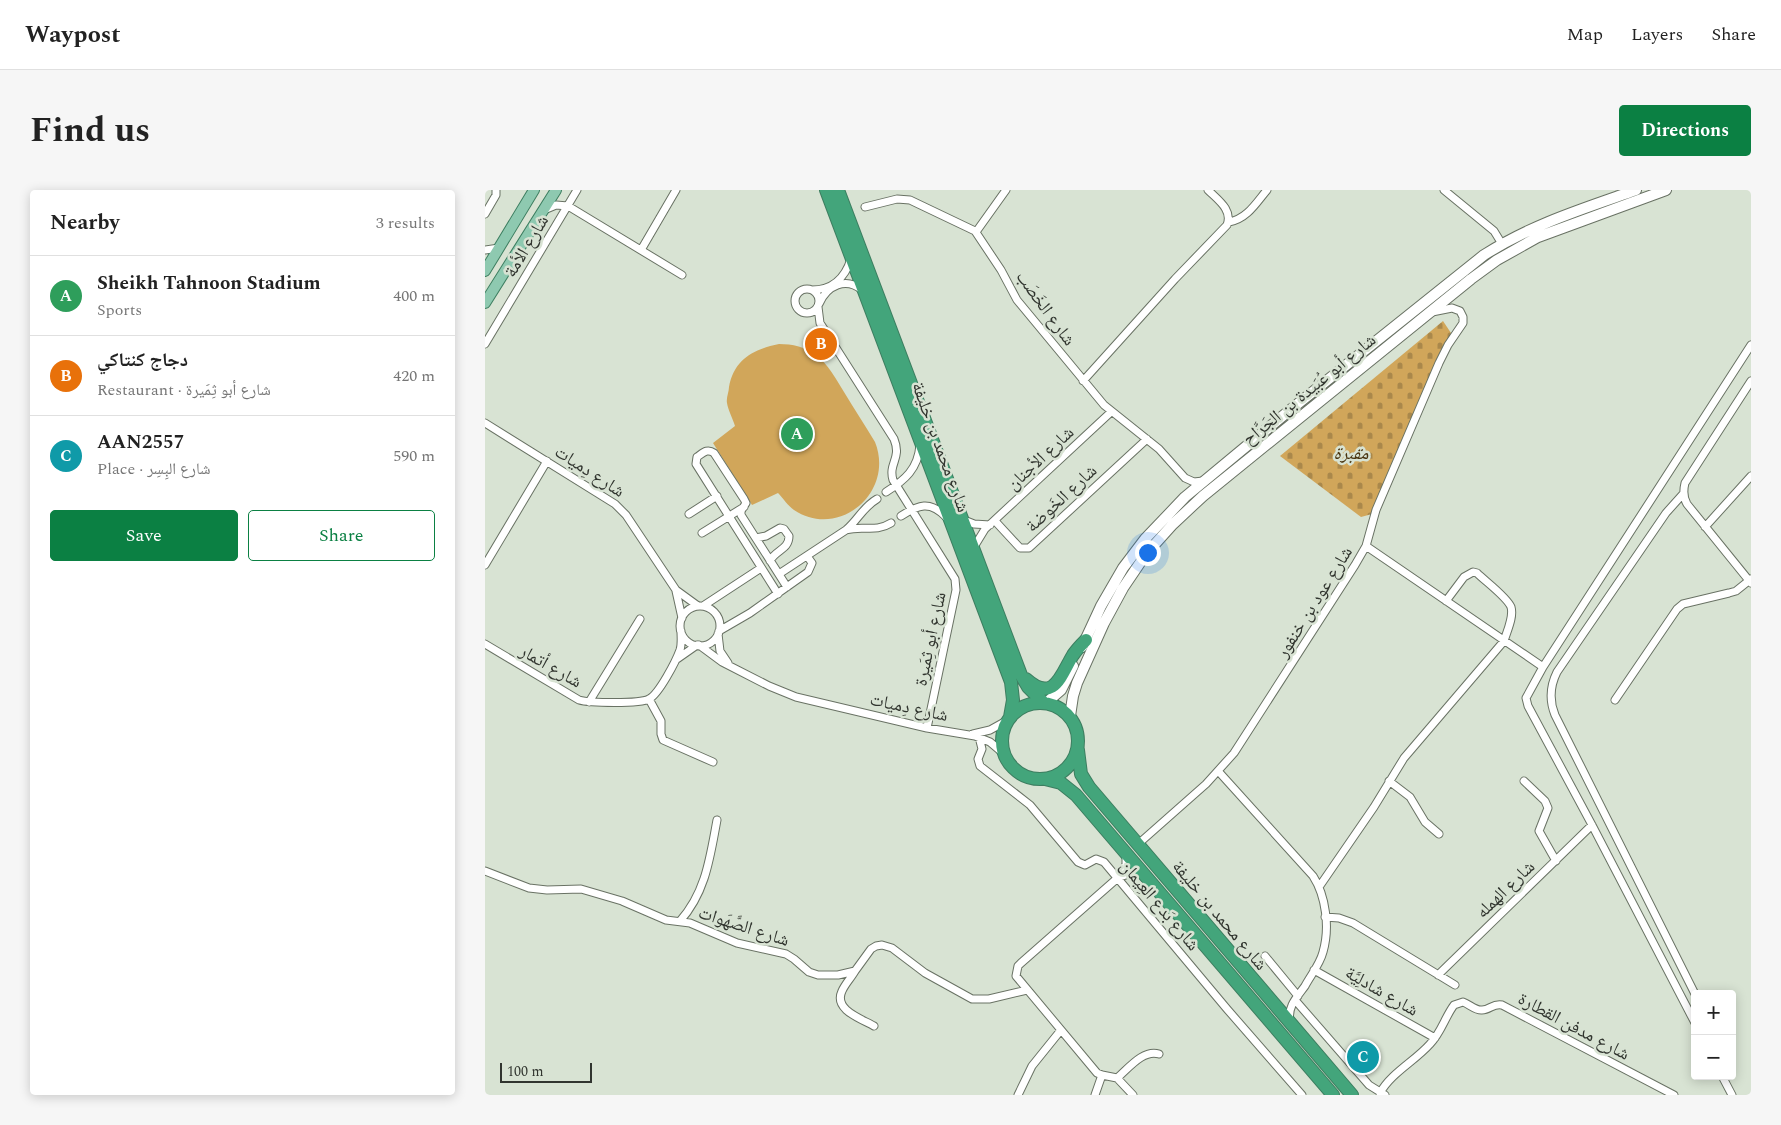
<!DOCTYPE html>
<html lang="en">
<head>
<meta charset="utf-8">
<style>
	body { margin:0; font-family:Spectral,"Noto Naskh Arabic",serif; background:#f6f6f6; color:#222 }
	.controls { position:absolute; right:15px; bottom:15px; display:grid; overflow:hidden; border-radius:5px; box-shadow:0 2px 12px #0003 }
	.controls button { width:45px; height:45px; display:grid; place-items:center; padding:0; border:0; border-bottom:1px solid #e0e0e0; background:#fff; color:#222; font:25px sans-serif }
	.scale { position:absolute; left:15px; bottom:12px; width:92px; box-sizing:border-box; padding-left:5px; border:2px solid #31352f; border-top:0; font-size:14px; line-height:18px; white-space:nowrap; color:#31352f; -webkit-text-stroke:4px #d8e3d3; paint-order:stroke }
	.you { position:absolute; left:662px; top:362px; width:18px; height:18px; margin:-12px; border:4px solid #fff; border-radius:50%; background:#1a73e8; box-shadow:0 0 0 8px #1a73e833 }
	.badge { display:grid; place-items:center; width:32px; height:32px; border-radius:50%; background:#0b8043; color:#fff; font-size:16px; font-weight:700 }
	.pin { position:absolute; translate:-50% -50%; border:2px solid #fff; box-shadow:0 1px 5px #0006 }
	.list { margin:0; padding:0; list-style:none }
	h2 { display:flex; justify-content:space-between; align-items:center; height:65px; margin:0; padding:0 20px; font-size:21px }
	h2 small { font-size:16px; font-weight:400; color:#767676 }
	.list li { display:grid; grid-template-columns:32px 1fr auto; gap:15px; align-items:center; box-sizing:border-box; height:80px; padding:0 20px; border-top:1px solid #e0e0e0 }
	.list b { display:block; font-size:19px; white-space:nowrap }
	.list p { margin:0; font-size:16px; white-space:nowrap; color:#767676 }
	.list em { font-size:16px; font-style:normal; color:#767676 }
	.actions { display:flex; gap:10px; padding:15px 20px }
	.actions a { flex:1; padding:11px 0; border:1px solid #0b8043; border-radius:5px; text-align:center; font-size:18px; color:#0b8043 }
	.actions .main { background:#0b8043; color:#fff }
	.map { position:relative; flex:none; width:1266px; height:905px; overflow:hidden; border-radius:5px }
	header { display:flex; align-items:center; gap:30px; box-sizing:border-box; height:70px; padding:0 25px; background:#fff; border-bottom:1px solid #e0e0e0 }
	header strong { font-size:24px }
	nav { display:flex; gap:28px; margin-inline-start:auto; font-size:18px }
	.intro { display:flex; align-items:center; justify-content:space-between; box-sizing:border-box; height:120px; padding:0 30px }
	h1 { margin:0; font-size:35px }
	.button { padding:12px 22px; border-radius:5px; background:#0b8043; color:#fff; font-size:18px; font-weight:700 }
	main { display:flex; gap:30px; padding:0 30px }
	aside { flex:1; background:#fff; border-radius:5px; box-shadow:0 2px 12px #0003 }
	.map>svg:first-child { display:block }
</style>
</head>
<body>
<header>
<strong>Waypost</strong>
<nav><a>Map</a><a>Layers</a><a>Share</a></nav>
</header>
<div class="intro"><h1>Find us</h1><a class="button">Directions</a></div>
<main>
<aside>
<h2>Nearby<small>3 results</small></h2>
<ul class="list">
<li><span class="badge" style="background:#2e9e5b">A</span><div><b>Sheikh Tahnoon Stadium</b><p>Sports</p></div><em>400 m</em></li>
<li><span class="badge" style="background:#e8710a">B</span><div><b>دجاج كنتاكي</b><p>Restaurant · شارع أبو ثِمَيرة</p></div><em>420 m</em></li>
<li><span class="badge" style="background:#0f9aa8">C</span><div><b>AAN2557</b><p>Place · شارع البِسِر</p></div><em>590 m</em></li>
</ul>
<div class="actions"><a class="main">Save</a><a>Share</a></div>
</aside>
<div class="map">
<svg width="1266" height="905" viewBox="0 0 1266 905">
	<defs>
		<pattern id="cemetery-stones" width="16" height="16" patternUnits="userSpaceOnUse" patternTransform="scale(1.25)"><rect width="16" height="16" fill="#d1a65a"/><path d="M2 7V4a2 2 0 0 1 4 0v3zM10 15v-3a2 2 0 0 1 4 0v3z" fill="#aa884b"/></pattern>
	</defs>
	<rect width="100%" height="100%" fill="#d8e3d3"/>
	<path fill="url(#cemetery-stones)" d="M 958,131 L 966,143 L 887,324 L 876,327 L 795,266 Z"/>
	<path fill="#d1a65a" d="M 294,154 C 307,154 321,157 331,165 C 343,174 351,189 359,202 C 369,219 380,235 390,252 C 410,302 354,350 309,320 C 303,316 298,308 293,303 L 267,315 L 228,253 L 250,236 C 248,229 243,220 242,213 C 241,208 244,202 244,197 C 249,169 269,159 294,154 Z"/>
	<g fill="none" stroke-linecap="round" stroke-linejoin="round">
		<g stroke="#697264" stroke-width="9">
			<path id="street" d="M 959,0 L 1009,41 L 1017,54
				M 380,17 L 412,9 L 425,10 L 490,41 L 516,80 L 532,110 L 619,215 L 674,259 L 700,288 L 709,292 L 718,291
				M 59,20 L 71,15 L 83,16 L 197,85
				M 0,24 L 11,5 L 11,0
				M 744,32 C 762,29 771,13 782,0
				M 491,42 L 521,0
				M 0,60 L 14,58
				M 156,60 L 191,0
				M310 111a12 12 0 1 1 24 0a12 12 0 1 1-24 0Z
				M 327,100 C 347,100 360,88 366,69
				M 334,114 C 342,95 361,87 377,100
				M 333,117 L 335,133 L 409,249 C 417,269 403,273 408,290 L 470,389 L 471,400 L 442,538
				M 0,154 L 92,0
				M 598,191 L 690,89 L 742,35 C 748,20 733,10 723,0
				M 1266,191 L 1200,293 C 1198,301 1198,307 1202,314 L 1266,393
				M 0,233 L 130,314 L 141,325 L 191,400 L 213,416
				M 401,302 C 420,290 433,279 435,255
				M 1198,304 L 1181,323 L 1072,482 C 1065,496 1064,510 1070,525 L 1210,804
				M 204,324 L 232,306
				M 416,326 C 433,315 445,310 461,327
				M 479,330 L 489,334 L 505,335
				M 510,331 L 535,358 L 544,358 L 662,249
				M 1220,337 L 1266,286
				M 361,340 C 378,335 390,343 406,333
				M 217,343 L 259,317
				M 271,348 L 281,346 L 295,338 L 299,339 L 304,346 C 304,360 290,360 285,371
				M 881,356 L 1058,477
				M 489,357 L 500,339 L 626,222
				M 0,375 L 62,271
				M 294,384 L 361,340 C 373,330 378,317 392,309
				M 191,401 L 197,428
				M 293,404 L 211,274 L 212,267 C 218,263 222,258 229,263 L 259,309 L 261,313 L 256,321 L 256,325 L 302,397
				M 218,416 L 276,378
				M195 436a20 20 0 1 1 40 0a20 20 0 1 1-40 0Z
				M 234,441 L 265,423 L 323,382 L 327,373 L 322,366
				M 233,444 L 235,461 L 243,473
				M 0,454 L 94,510 C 104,513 155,514 164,509 C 174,504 191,471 195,460 C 197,454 196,447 196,441
				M 214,455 L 237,472 L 284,496 L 311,507 L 442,538 L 490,546 L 505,552 L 518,563
				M 192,469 L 212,455
				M 164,509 L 176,531 L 176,544 L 178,550 L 228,572
				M 1130,510 L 1192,419 L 1198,414 L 1244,403 L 1251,401 L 1266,389
				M 104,512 L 155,429
				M 488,544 L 505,540 L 523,530
				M 494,547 L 497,559 L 493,569 L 495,576 L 545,615 L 593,672 L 600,675 L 611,669 L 619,672 L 742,819 L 817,905
				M 734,582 L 828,686 C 841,706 845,738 838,762 C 835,774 826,785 820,796 C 812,807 802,817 805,831
				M 904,591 L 925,607 L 940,632 L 954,644
				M 1039,591 L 1060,611 L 1063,618 L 1054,641 L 1071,671
				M 652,655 L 721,594 L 749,563 L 870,375 L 881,356 L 891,320 L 954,173 L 963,155 L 978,133 L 978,127 L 975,121 L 967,118 L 947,122
				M 641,664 L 641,674 L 636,685 L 536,773 L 533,776 L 531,786 L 612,883 L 617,885 L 632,888 L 648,905
				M 0,681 L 44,698 L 62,700 L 96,699 L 137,711 L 181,730 L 205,733 L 252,753 L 301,764 L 309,769 L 324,782 L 333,785 L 353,785 L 370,781 L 386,759 L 391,756 L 397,755 L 407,758 L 440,783 L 487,809 L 504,809 L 542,800
				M 635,687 L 646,683 L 659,684
				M 834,697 L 889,617 L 919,568 L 1019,451 C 1022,441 1029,427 1026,417 C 1022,407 1000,391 992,383 L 988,382 L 979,387 L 961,411
				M 840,727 L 854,728 L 868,733 L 970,795
				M 195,731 C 221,702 225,667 232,630
				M 780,766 L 813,806
				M 829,780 L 950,848
				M 370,781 C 366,788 360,794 357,801 C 348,820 377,829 389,836
				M 953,785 L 1107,635
				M 810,810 L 884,895 L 900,905
				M 1210,833 L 1107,635 L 1043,516 L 1041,508 L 1058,477 L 1266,155
				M 1237,886 L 1247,905
				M 632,888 C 643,879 658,859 674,864
				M 895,903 C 906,883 930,871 945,854 C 956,843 960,827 969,815 L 978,812 C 984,814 991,821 997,820 C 1005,820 1008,813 1017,815 L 1189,905
				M 533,905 L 547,876 L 576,840
				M 610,905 L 617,885"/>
		</g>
		<g stroke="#697264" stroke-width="12">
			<path id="secondary" d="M 597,457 L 616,416 L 638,378 L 660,349 L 700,307 L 805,220 L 999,65 C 1048,34 1097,19 1151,0
				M 561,513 L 576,500 L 588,476
				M 585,526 L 588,506 L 592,493 L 619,433 L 638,398 L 661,364 L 688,334 L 718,306 L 986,89 L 1012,70 L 1053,47 L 1181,0"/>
		</g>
		<g stroke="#3d7e60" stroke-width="12">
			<path id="primary" d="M 0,81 L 49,0
				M 0,113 L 71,0"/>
		</g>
		<g stroke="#3d7e60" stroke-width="14">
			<path id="highway" d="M 341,0 L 526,492 L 528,510 L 525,527
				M 353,0 L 536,485 L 543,497 L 558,512
				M 541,489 C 569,514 576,485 588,465 C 592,459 596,455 601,450
				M517 551a38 38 0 1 1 76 0a38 38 0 1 1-76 0Z
				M 593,560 L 596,584 L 604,597 L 867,905
				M 560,589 L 576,593 L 591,605 L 848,905"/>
		</g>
		<use href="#street" stroke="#fff" stroke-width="7"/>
		<use href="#secondary" stroke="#fff" stroke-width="10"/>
		<use href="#primary" stroke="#8ec9b0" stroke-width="10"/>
		<use href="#highway" stroke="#43a57b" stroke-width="12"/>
	</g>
	<g text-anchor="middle" stroke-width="5" stroke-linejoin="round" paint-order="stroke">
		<g font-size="18" fill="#31352f" stroke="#d8e3d3">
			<text transform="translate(41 56) rotate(-59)" y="6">شارع الأمة</text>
			<text transform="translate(561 118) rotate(54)" y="6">شارع الخَصَب</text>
			<text transform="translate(824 199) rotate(-39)" y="6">شارع أبو عُبَيدة بن الجَرَّاح</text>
			<text transform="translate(456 257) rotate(70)" y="6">شارع محمد بن خليفة</text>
			<text transform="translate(555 268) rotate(-43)" y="6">شارع الأجنان</text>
			<text transform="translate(105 281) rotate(33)" y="6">شارع دِميات</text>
			<text transform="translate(576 308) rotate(-43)" y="6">شارع الخَوضة</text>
			<text transform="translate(829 412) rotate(-58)" y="6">شارع عود بن خنفور</text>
			<text transform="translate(445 449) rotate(-78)" y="6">شارع أبو ثِمَيرة</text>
			<text transform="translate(66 476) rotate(30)" y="6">شارع أتمار</text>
			<text transform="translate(424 517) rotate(12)" y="6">شارع دِميات</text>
			<text transform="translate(1020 699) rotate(-44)" y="6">شارع الهمله</text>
			<text transform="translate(675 715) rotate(50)" y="6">شارع بَدع العِيمان</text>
			<text transform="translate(735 725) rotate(50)" y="6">شارع محمد بن خليفة</text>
			<text transform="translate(259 736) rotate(18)" y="6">شارع الصَّهَوات</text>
			<text transform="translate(897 801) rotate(30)" y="6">شارع شادلِيَّة</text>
			<text transform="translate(1089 836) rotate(28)" y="6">شارع مدفن القطارة</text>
		</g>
		<g font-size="18" font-style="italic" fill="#493510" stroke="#d8e3d3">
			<text x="866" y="269">مقبرة</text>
		</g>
	</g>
</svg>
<div class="controls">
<button>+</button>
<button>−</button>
</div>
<div class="scale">100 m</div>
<div class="you"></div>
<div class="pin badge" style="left:312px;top:244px;background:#2e9e5b">A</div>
<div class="pin badge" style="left:336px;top:154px;background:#e8710a">B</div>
<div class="pin badge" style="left:878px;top:867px;background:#0f9aa8">C</div>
</div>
</main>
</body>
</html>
